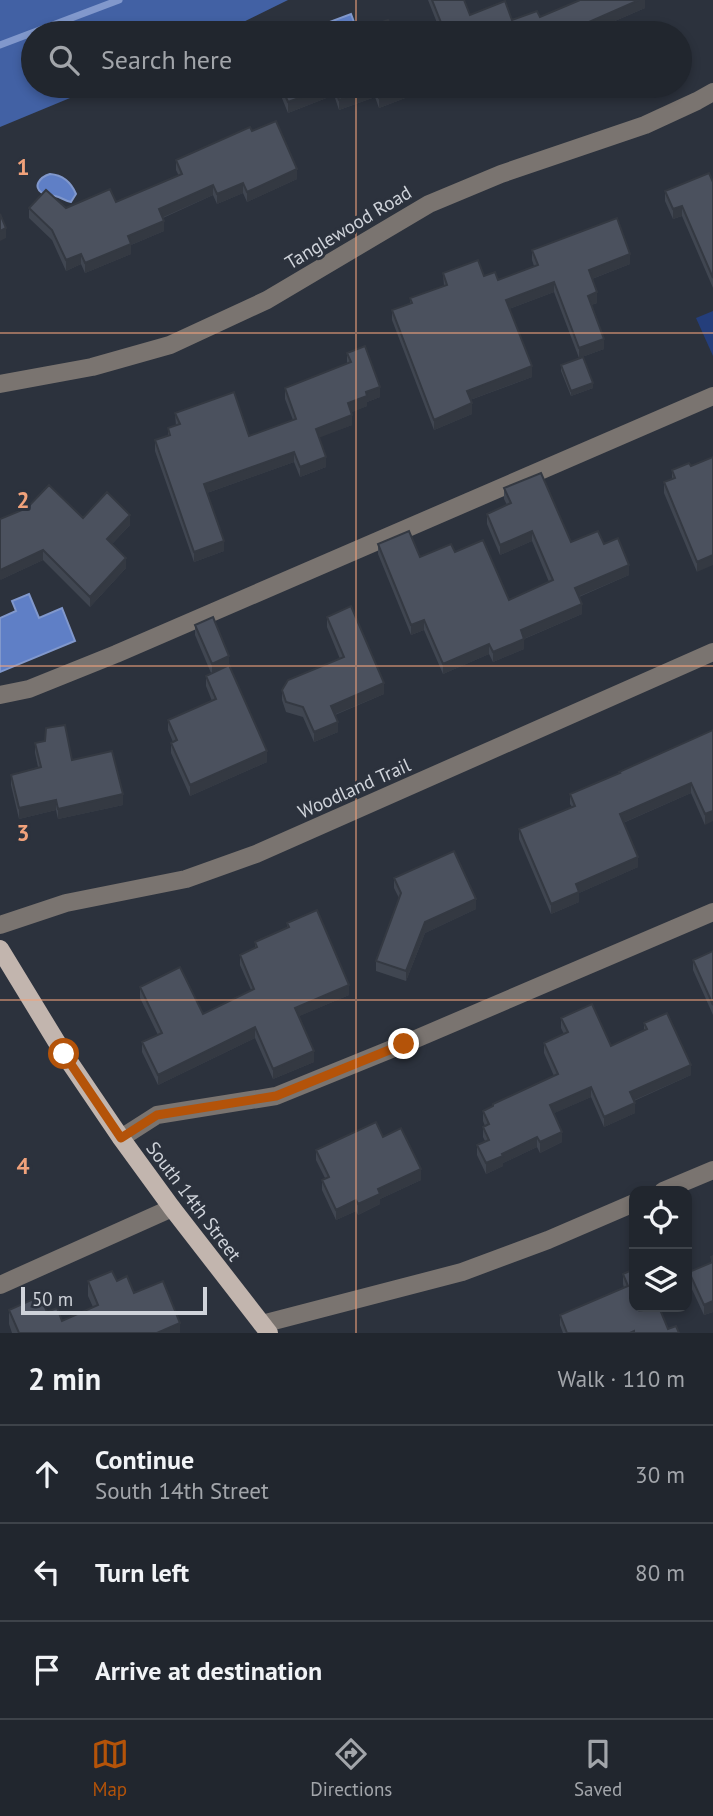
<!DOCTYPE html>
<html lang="en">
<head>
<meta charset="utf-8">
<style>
	body { margin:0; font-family:"PT Sans",sans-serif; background:#2d323a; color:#f1f3f6 }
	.controls { position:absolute; right:21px; bottom:21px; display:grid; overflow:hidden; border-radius:14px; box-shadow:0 4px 10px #0003 }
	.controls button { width:63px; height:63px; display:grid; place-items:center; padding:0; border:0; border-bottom:2px solid #3e434a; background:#21262e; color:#f1f3f6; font:35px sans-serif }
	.scale { position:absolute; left:21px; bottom:18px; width:186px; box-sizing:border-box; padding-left:7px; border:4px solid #cfd3da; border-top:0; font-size:19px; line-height:24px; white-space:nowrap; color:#cfd3da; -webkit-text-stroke:5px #2c323d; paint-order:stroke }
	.stop { position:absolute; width:21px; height:21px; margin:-16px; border:5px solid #b45309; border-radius:50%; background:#fff }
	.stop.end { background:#b45309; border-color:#fff; box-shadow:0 2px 7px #0008 }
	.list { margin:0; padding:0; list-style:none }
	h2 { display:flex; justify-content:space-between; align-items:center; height:91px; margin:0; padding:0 28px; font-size:30px }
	h2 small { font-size:23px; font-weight:400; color:#a2a5aa }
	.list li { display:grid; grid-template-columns:46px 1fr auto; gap:21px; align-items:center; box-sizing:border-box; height:98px; padding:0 28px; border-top:2px solid #3e434a }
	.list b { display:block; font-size:26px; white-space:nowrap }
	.list p { margin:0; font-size:23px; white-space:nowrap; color:#a2a5aa }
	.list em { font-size:23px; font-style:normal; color:#a2a5aa }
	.icon { flex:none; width:38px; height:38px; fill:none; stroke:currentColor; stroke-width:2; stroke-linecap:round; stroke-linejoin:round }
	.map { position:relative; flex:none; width:713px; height:1333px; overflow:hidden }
	.search { position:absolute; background:#21262e; box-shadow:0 4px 10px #0003; left:21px; right:21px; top:21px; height:77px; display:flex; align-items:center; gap:18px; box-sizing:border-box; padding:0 24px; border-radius:38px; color:#a2a5aa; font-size:26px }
	.sheet { height:385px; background:#21262e }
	nav { display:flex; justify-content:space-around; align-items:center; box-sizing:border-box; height:98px; border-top:2px solid #3e434a; background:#21262e; font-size:19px; color:#a2a5aa }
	nav a { display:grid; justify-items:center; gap:4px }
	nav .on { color:#b45309 }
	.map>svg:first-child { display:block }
</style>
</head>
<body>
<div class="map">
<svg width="713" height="1333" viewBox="0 0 713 1333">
	<rect width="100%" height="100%" fill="#2c323d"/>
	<path fill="#243e7b" d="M 713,311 L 713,356 L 696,318 Z"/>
	<path fill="#4261a4" d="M 0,0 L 288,0 L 221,33 L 33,33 L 33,86 L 99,86 L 0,127 Z"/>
	<path fill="#5f7fc6" stroke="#8198cc" stroke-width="2" d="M 351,14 L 357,30 L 348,33 L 318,33 L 316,27 Z
		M 50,174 C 63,175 71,182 76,194 L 71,202 C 65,201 61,197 55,196 C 52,195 47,196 44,194 C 31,187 40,177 50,174 Z
		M 29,594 L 39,618 L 62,608 L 75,641 L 0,672 L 0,618 L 16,611 L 12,601 Z"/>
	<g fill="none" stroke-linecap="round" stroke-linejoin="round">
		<path stroke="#8198cc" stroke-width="7" d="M 0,45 L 119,0"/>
		<path stroke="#7a7470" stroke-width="18" d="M 0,384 L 92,367 L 170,345 L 267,300 L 429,204 L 501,174 L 645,125 L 697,101 L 713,92
			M 0,695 L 29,689 L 116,654 L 713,396
			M 0,925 L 66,903 L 186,879 L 256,854 L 713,652
			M 121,1138 L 157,1115 L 276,1096 L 404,1044 L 713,912
			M 663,1191 L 713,1170
			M 0,1285 L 172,1208
			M 262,1324 L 462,1272 L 548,1240 L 634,1203"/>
		<path stroke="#c2b5ae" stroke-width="18" d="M 0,949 L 64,1054 L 121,1138 L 172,1208 L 269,1333"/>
	</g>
	<path fill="#404651" d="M 428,0 L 464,0 L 470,15 L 512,20 L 540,17 L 645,0 L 645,8 L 587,33 L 441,33 Z
		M 277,86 L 413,86 L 413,95 L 379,108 L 375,97 L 339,110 L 334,95 L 288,113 Z
		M 252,131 L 297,179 L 247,202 L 243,193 L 217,204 L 213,195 L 163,218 L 164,231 L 131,245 L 131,254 L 85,273 L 81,264 L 66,271 L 52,240 L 29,218 L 29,208 L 66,208 L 116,202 L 179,176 L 176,170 L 176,160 Z
		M 713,182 L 713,288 L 682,216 L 673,219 L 665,201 L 665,191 Z
		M 532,250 L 630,264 L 592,279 L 597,303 L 591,305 L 604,349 L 579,358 L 554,292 L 509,309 L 532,377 L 470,400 L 472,414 L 434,430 L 392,320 L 392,310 L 410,304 L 410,298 L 444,286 L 443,273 L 498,280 L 534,266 L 532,260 Z
		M 347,353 L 380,397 L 367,402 L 367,406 L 351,412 L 352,425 L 319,437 L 326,467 L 300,477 L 294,462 L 207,493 L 224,551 L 194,562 L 155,451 L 155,440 L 168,436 L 168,428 L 176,426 L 175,413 L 249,436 L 293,420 L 285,399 L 285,388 L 347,364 Z
		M 561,365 L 593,388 L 571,396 L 561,371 Z
		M 713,457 L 697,572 L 664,493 L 664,482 L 672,479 L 672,470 L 691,466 Z
		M 504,488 L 571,542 L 604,544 L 629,575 L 579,597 L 582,614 L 524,639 L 524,649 L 493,662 L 489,654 L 443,674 L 424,630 L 411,635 L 378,554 L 378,544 L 420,557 L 455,552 L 509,600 L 549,582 L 532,541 L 500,555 L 487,524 L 487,514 L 507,505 L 504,499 Z
		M 83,518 L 130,525 L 112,544 L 126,568 L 90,607 L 43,560 L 0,580 Z
		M 327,617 L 384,694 L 335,715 L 338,732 L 314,742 L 303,717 L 286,712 L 282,700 L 282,690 L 340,659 L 327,627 Z
		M 195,625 L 229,666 L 267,762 L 190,796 L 171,753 L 171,743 L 173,742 L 168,730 L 168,720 L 212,701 L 206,686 L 206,676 L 211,673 L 195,635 Z
		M 713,730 L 705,825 L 691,793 L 623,823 L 638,867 L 579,893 L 579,902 L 551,914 L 519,839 L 519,829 L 572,807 L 570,804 L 570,794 L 619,773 Z
		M 35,743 L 72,760 L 123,805 L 58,819 L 56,810 L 19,819 L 11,785 L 11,775 L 38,767 L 35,753 Z
		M 394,878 L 476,909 L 425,933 L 406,981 L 376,971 L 376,961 L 399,898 L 394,888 Z
		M 287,923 L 349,995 L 299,1016 L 314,1062 L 273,1079 L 255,1038 L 158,1085 L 142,1052 L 142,1042 L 158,1035 L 140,998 L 140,987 L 203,1014 L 251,990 L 240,965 L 240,955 L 255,948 L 255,942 L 287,928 Z
		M 713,951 L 713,1015 L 693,970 L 693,960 Z
		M 561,1018 L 611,1046 L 644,1031 L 644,1023 L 691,1075 L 634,1101 L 635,1113 L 604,1127 L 591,1097 L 554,1113 L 562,1142 L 540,1153 L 537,1147 L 503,1163 L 503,1166 L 486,1174 L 477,1155 L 477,1145 L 485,1141 L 483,1137 L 483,1127 L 485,1126 L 483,1121 L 483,1111 L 493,1106 L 493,1104 L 554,1076 L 544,1053 L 544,1043 L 564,1034 L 561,1028 Z
		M 383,1137 L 421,1180 L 380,1199 L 380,1204 L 358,1215 L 356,1211 L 336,1220 L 322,1190 L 322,1180 L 325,1178 L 316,1160 L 316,1150 Z
		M 713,1256 L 713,1312 L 704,1315 L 689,1283 L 689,1272 L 711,1263 L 711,1257 Z
		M 623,1274 L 668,1329 L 679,1333 L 563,1333 L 560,1325 L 560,1315 L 624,1288 L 623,1284 Z
		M 88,1281 L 117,1281 L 134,1293 L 180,1333 L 12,1333 L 9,1324 L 9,1310 L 47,1312 L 62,1321 L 93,1307 L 88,1296 Z"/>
	<path fill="#343942" d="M 639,0 L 645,0 L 645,8 L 587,33 L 564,33 Z
		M 447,23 L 447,33 L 442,33 L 442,25 Z
		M 334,86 L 334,95 L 288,113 L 288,102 Z
		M 411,86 L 413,86 L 413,95 L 379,108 L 379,98 Z
		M 470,86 L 486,86 L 470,92 Z
		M 375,87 L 375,97 L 339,110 L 339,100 Z
		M 297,169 L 297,179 L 247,202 L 247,192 Z
		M 243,183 L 243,193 L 217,204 L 217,194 Z
		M 213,185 L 213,195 L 159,219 L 159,209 Z
		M 682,206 L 682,216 L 673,219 L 673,209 Z
		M 164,221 L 164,231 L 131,245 L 131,254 L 85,273 L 85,263 L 128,236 Z
		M 6,228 L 6,238 L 0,241 L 0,231 Z
		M 81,254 L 81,264 L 66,271 L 66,260 Z
		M 630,254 L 630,264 L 589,280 L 589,270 Z
		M 554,282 L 554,292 L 506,310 L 506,300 Z
		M 597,292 L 597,303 L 588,306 L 588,296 Z
		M 604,339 L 604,349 L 579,358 L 579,348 Z
		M 532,366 L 532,377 L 467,401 L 467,391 Z
		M 593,383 L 593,388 L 571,396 L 571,391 Z
		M 380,387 L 380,397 L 367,402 L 367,406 L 348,414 L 348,403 L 366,392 Z
		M 472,403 L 472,414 L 434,430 L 434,420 Z
		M 352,415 L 352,425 L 316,439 L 316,429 Z
		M 294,452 L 294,462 L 204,494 L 204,484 Z
		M 326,457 L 326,467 L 300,477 L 300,467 Z
		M 130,515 L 130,525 L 107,549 L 107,539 Z
		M 532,531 L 532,541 L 500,555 L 500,545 Z
		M 224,541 L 224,551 L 194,562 L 194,552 Z
		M 43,550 L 43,560 L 0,580 L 0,570 Z
		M 713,555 L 713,565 L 697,572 L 697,562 Z
		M 126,558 L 126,568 L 90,607 L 90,597 Z
		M 629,565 L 629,575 L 575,598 L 575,588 Z
		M 582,604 L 582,614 L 521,640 L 521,630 Z
		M 424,620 L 424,630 L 411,635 L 411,625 Z
		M 524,639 L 524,649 L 493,662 L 493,652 Z
		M 489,644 L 489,654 L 443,674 L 443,664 Z
		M 229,656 L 229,666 L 212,674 L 212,664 Z
		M 384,683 L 384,694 L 331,716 L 331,706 Z
		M 338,722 L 338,732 L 314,742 L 314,732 Z
		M 267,751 L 267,762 L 190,796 L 190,785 Z
		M 691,783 L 691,793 L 620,824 L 620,814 Z
		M 123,794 L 123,805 L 58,819 L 58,809 Z
		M 56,800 L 56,810 L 19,819 L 19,808 Z
		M 713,811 L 713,821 L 705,825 L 705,814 Z
		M 638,857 L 638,867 L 579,893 L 579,902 L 551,914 L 551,904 L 576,884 Z
		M 476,899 L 476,909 L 425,933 L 406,981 L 406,971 L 425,922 Z
		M 349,985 L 349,995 L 295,1018 L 295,1008 Z
		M 255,1027 L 255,1038 L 158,1085 L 158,1075 Z
		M 314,1051 L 314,1062 L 273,1079 L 273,1069 Z
		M 691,1065 L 691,1075 L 630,1102 L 630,1092 Z
		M 591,1087 L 591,1097 L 550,1115 L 550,1105 Z
		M 635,1103 L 635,1113 L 604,1127 L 604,1117 Z
		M 562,1132 L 562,1142 L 540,1153 L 540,1142 Z
		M 537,1137 L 537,1147 L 503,1163 L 503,1166 L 486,1174 L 486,1163 L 502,1154 Z
		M 421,1169 L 421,1180 L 380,1199 L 380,1204 L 358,1215 L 358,1204 L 378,1189 Z
		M 356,1200 L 356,1211 L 336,1220 L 336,1210 Z
		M 713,1301 L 713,1312 L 704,1315 L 704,1305 Z
		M 180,1323 L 180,1333 L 157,1333 Z"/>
	<path fill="#4b515e" stroke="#343942" stroke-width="2" d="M 432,0 L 464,0 L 470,15 L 505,1 L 512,20 L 537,11 L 540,17 L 580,0 L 639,0 L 564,33 L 451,33 L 447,23 L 442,25 Z
		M 388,20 L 394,33 L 351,33 Z
		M 281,86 L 332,86 L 288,102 Z
		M 334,86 L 411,86 L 379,98 L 375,87 L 339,100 Z
		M 276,121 L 297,169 L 247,192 L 243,183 L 217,194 L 213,185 L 159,209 L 164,221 L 128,236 L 131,244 L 85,263 L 81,254 L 66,260 L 52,230 L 29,208 L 46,190 L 66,208 L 110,189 L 116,202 L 182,174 L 176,160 L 250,127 L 252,131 Z
		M 709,173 L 713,182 L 713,278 L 682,206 L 673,209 L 665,191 Z
		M 0,214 L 6,228 L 0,231 Z
		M 617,218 L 630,254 L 589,270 L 597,292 L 588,296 L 604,339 L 579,348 L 554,282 L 506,300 L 532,366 L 467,391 L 472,403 L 434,420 L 392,310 L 412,303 L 410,298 L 447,285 L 443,273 L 478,260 L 484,276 L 495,272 L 498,280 L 538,265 L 532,250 Z
		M 365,346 L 380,387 L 366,392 L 367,396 L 348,403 L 352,415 L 316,429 L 326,457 L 300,467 L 294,452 L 204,484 L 224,541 L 194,552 L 155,440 L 170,435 L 168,428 L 180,424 L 175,413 L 234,392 L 249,436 L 296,419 L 285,388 L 351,362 L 347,353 Z
		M 583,357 L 593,383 L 571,391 L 561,365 Z
		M 713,457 L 713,555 L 697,562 L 664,482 L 675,478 L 672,470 L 689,463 L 691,466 Z
		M 541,473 L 571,542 L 598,531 L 604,544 L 618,538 L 629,565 L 575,588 L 582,604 L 521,630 L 524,639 L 493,652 L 489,644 L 443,664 L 424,620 L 411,625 L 378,544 L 409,531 L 420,557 L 451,544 L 455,552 L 483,540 L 509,600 L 553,580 L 532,531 L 500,545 L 487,514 L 511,503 L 504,488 Z
		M 49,485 L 83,518 L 107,492 L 130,515 L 107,539 L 126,558 L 90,597 L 43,550 L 0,570 L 0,519 L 27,508 Z
		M 351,606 L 384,683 L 331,706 L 338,722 L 314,732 L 303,707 L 286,702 L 282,690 L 288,680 L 344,657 L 327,617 Z
		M 213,617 L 229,656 L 212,664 L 195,625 Z
		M 229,665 L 267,751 L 190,785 L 171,743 L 177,740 L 168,720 L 216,699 L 206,676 Z
		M 65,725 L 72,760 L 112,751 L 123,794 L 58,809 L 56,800 L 19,808 L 11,775 L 41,767 L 35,743 L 45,741 L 46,728 Z
		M 713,730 L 713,811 L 705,814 L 691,783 L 620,814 L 638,857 L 576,884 L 579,892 L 551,904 L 519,829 L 575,806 L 570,794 L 620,773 L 619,772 Z
		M 454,851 L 476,899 L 425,922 L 406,971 L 376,961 L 401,893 L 394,878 Z
		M 317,910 L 349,985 L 295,1008 L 314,1051 L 273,1069 L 255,1027 L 158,1075 L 142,1042 L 162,1033 L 140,987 L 180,967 L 203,1014 L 254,989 L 240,955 L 257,947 L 255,942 L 289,927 L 287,923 Z
		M 713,951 L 713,1005 L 693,960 Z
		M 592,1004 L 611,1046 L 647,1029 L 644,1023 L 667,1013 L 691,1065 L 630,1092 L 635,1103 L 604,1117 L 591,1087 L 550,1105 L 562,1132 L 540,1142 L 537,1137 L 502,1154 L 503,1156 L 486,1163 L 477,1145 L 489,1140 L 483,1127 L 489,1124 L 483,1111 L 493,1106 L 493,1104 L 558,1074 L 544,1043 L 568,1032 L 561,1018 Z
		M 376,1122 L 383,1137 L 401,1128 L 421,1169 L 378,1189 L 380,1194 L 358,1204 L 356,1200 L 336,1210 L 322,1180 L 329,1177 L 316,1150 Z
		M 713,1256 L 713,1301 L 704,1305 L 689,1272 L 713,1262 L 711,1257 Z
		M 634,1269 L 634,1307 L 659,1307 L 668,1329 L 676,1326 L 679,1333 L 634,1333 L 634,1331 L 630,1333 L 567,1333 L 560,1315 L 628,1286 L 623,1274 Z
		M 112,1271 L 117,1281 L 127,1276 L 134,1293 L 163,1281 L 180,1323 L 157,1333 L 19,1333 L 9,1310 L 40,1296 L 47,1312 L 57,1308 L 62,1321 L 98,1305 L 88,1281 Z"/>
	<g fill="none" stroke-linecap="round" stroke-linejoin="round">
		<path stroke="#b45309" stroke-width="9" d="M 64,1054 L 121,1138 L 157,1115 L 276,1096 L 404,1044"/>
	</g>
	<path fill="none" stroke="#f1a27b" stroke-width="2" stroke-opacity="0.55" d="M 356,0 L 356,33M 356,86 L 356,1333M 0,333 L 713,333M 0,666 L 713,666M 0,1000 L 713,1000"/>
	<g text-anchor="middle" stroke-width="6" stroke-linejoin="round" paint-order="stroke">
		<g font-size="19" fill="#cfd3da" stroke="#2c323d">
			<text transform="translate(348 227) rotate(-31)" y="7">Tanglewood Road</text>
			<text transform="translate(354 788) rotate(-24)" y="7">Woodland Trail</text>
			<text transform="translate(194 1201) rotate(53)" y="7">South 14th Street</text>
		</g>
	</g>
	<g font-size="23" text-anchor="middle" font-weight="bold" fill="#f1a27b" stroke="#2c323d" stroke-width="6" stroke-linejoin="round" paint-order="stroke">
		<text x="23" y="175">1</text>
		<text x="23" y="508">2</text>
		<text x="23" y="841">3</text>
		<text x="23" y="1174">4</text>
	</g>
</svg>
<div class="controls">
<button><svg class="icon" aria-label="locate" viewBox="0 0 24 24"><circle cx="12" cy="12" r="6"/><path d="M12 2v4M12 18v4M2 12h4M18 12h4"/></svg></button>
<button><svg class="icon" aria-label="layers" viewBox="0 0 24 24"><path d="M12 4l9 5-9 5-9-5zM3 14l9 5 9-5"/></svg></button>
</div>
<div class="scale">50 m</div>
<div class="stop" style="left:64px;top:1054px"></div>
<div class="stop end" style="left:404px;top:1044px"></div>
<div class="search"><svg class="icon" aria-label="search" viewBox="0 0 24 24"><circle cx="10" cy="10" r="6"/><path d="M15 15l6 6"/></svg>Search here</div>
</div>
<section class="sheet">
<h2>2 min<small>Walk · 110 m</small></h2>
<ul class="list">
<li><svg class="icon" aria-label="ahead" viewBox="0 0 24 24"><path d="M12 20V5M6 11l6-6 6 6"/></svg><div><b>Continue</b><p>South 14th Street</p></div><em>30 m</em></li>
<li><svg class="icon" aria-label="left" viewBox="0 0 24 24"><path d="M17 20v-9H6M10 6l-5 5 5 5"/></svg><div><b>Turn left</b></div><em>80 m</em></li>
<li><svg class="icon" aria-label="arrive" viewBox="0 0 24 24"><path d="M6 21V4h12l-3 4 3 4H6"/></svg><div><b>Arrive at destination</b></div></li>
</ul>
</section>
<nav>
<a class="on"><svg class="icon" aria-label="map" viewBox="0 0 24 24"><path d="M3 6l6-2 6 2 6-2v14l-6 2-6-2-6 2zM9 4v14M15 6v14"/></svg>Map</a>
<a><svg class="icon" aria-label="directions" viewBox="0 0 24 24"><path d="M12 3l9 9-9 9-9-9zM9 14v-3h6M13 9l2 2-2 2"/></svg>Directions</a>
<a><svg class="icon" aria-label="saved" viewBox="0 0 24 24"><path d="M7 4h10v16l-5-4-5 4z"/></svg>Saved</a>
</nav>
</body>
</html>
